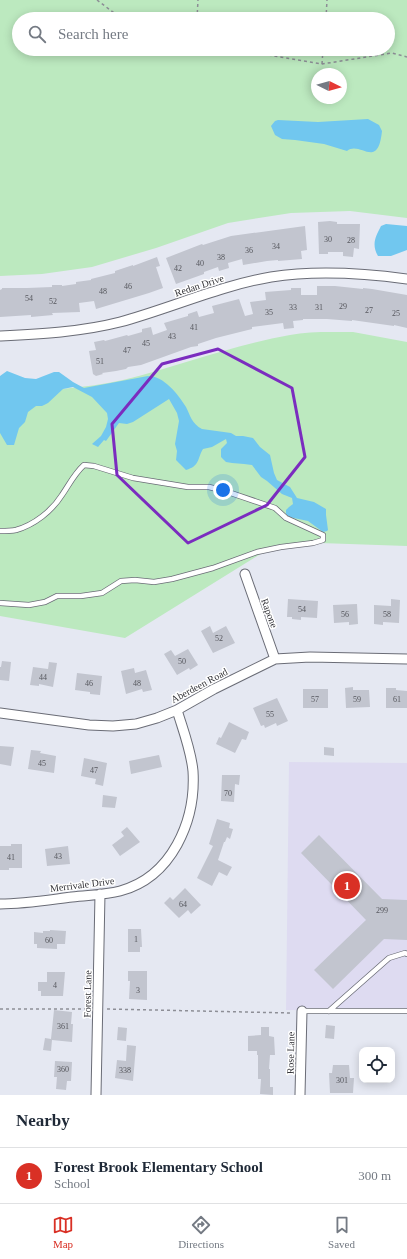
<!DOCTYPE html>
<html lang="en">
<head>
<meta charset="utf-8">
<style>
	body { margin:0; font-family:"Times New Roman",serif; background:#f2f2f3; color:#1f2937 }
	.controls { position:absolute; right:12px; bottom:12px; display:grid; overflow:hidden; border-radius:8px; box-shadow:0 2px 10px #0003 }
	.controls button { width:36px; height:36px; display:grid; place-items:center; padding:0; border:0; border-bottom:1px solid #e0e1e3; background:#fff; color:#1f2937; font:20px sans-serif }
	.compass { position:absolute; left:311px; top:68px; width:36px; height:36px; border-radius:50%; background:#fff; box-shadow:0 2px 10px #0003; rotate:95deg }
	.you { position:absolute; left:223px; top:490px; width:14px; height:14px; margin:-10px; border:3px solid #fff; border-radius:50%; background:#1a73e8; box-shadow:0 0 0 6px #1a73e833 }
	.badge { display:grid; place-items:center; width:26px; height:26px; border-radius:50%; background:#d93025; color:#fff; font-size:13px; font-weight:700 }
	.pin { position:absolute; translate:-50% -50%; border:2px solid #fff; box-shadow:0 1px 4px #0006 }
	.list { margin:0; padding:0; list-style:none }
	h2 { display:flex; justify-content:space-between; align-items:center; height:52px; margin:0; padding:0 16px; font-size:17px }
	h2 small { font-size:13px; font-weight:400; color:#747a83 }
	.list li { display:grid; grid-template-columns:26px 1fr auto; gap:12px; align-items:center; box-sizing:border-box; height:56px; padding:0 16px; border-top:1px solid #e0e1e3 }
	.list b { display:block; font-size:15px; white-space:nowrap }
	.list p { margin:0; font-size:13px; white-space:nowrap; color:#747a83 }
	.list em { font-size:13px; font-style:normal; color:#747a83 }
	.icon { flex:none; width:22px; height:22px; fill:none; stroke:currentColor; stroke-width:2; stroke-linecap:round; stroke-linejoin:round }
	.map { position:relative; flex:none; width:407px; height:1095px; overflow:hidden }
	.search { position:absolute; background:#fff; box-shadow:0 2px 10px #0003; left:12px; right:12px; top:12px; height:44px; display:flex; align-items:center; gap:10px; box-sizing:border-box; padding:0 14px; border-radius:22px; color:#747a83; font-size:15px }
	.sheet { height:108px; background:#fff }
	nav { display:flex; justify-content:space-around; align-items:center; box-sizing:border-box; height:56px; border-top:1px solid #e0e1e3; background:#fff; font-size:11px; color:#747a83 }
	nav a { display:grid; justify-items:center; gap:2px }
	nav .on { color:#d93025 }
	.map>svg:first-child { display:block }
</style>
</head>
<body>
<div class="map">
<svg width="407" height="1095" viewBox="0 0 407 1095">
	<rect width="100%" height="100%" fill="#e5e8f2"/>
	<path fill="#dedbf1" d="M 289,762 L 407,763 L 407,1011 L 286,1010 Z"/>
	<path fill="#bce9bf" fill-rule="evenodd" d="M 0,0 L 407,0 L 407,218 L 350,211 L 291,213 L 228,223 L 156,248 L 92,267 L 42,274 L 0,276 ZM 19,19 L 388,19 L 388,49 L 19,49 ZM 317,74 L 341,74 L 341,98 L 317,98 Z
		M 353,332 L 407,342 L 407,546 L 320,543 L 275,545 L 125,638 L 0,616 L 0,394 C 41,390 83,389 123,380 C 179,366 233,345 290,335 C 309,331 333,332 353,332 Z"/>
	<path fill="#71c7ef" d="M 368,119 L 379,125 L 382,131 C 378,171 360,140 347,151 L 324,144 L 295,140 L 282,139 L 275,135 L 271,126 L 275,121 L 278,120 L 318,122 Z
		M 386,224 L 407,226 L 407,250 L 391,256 L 378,256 C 371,244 376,236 381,226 Z
		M 7,371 L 25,378 L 36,379 L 54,372 L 59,372 L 73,382 L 84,388 L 148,376 C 164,376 178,394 186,407 C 190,415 192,424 202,429 L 231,433 L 236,436 L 243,436 L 253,438 L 260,447 L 270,455 L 274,473 L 277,480 L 290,487 L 297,498 L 314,502 L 326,509 L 326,515 L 328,530 L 327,531 L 323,532 L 308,521 L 289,517 L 286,514 L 286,510 L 289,507 L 293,504 L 292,498 L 282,494 L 267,481 L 261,477 L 252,465 L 244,464 L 232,463 L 226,462 L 221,457 L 221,449 L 227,443 L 226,439 L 212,447 L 203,449 C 197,459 200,466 186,470 L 176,460 L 177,451 L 175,444 L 179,421 L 177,413 L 169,399 L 133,422 L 127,424 L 119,423 L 106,441 L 104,440 L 98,447 L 92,444 L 101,436 L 106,427 L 108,419 L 107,413 L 92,397 L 73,387 L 63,389 L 48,403 L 42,406 L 36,406 L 28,412 L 25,422 L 19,428 L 14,445 L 7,445 L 0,433 L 0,376 Z"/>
	<path fill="#c2c5cf" d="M 330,221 L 337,222 L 337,224 L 360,224 L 359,249 L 354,248 L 353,257 L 343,256 L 343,252 L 328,252 L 328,254 L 319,254 L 318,222 Z
		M 305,226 L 307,250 L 301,251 L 302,259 L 278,261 L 278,260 L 267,261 L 243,265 L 242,259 L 228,263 L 229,268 L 219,271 L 218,267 L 204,272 L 204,274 L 176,284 L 166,258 L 202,244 L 203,245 L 231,236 Z
		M 157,257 L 160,266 L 156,267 L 163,288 L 149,293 L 96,309 L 94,301 L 79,303 L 80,312 L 52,313 L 53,315 L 31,317 L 31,315 L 0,317 L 0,290 L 2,289 L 2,288 L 27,288 L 52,287 L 52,285 L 62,285 L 62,286 L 76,284 L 76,282 L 91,280 L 91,279 L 115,273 L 115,271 L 133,265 L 133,266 Z
		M 317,286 L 335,286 L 363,289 L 363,288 L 372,289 L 407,295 L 407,328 L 394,325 L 394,326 L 352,320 L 352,321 L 327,319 L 303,319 L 303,320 L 293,321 L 294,328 L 284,329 L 283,323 L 252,327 L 252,329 L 216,338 L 198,344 L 198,346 L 191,347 L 141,365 L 128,367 L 126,369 L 116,371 L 102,373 L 103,374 L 96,376 L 93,374 L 89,351 L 96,350 L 94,342 L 104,340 L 105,341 L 127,335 L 128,336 L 142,332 L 142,329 L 151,327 L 153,335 L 167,330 L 164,323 L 188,316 L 188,314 L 197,311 L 199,317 L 214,313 L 212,306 L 239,299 L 245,316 L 253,314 L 250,302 L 266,300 L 265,292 L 291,290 L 291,288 L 301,288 L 301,295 L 317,295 Z
		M 288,599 L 318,601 L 317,618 L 301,617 L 301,620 L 292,619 L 292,617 L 287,617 Z
		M 391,599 L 400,600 L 399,623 L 383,622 L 383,625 L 374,624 L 374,605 L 391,606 Z
		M 357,604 L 358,624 L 349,625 L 349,622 L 334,623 L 333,605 Z
		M 210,626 L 213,633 L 226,626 L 235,643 L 213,653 L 201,631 Z
		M 188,649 L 198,665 L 190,670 L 189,668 L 177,675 L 164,654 L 171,650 L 175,656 Z
		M 2,661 L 11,662 L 9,681 L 0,680 L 0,667 L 1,667 Z
		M 49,662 L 57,663 L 53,687 L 39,684 L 39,686 L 30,685 L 33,667 L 48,669 Z
		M 134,668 L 135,673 L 146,670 L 152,690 L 143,692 L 142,689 L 126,694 L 121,671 Z
		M 77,673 L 102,676 L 100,695 L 90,694 L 90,692 L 75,690 Z
		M 353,687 L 353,690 L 369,690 L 370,707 L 346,708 L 345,688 Z
		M 386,688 L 396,688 L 396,690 L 407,691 L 407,708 L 386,708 Z
		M 303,689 L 328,689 L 328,708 L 303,708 Z
		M 277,698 L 288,721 L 277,726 L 276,723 L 265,728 L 264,725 L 261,726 L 253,708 Z
		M 229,722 L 249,732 L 246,740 L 242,739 L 235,753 L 216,744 L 219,737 L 221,738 Z
		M 0,746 L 14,747 L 11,766 L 0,764 Z
		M 324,747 L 334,748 L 334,756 L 324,755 Z
		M 31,750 L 41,751 L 40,753 L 56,756 L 54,773 L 28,769 Z
		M 159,755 L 162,767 L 131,774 L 129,761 Z
		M 84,758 L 107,763 L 103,786 L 95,784 L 96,779 L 81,776 Z
		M 222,775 L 240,775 L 239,785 L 235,784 L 234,802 L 221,801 Z
		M 103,795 L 117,797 L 115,808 L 102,807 Z
		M 217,819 L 230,823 L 229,828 L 233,829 L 230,839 L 227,837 L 225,842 L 224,842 L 218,860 L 232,867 L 227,876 L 219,872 L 212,886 L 197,878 L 213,846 L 209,844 Z
		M 127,827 L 140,842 L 120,856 L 112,845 L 124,836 L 121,832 Z
		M 319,835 L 382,899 L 407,900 L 407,940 L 384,939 L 333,989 L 314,970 L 366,920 L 301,853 Z
		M 11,844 L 22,844 L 22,868 L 9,868 L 9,870 L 0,870 L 0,846 L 11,846 Z
		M 68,846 L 70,864 L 47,866 L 45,849 Z
		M 185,888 L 201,905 L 191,914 L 188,910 L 179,918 L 164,903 L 170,897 L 173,900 Z
		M 128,929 L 141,929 L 142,947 L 140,947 L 140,952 L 128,952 Z
		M 50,930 L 66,931 L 65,944 L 57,944 L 57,949 L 37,948 L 37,944 L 34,944 L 34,932 L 43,933 L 43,931 L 50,931 Z
		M 128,971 L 147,971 L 147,1000 L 129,999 L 130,981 L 128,981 Z
		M 47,972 L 65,972 L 63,996 L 41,996 L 41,991 L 38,991 L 38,982 L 47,982 Z
		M 54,1010 L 72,1012 L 71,1024 L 73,1024 L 72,1042 L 52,1040 L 51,1051 L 43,1050 L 45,1038 L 51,1039 Z
		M 326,1025 L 335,1026 L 334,1039 L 325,1038 Z
		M 118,1027 L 127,1028 L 126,1041 L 117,1040 Z
		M 261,1027 L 269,1027 L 269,1036 L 274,1037 L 275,1055 L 270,1055 L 269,1069 L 270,1069 L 270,1087 L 273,1087 L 273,1095 L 260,1094 L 261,1079 L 258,1079 L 258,1055 L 257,1055 L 257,1051 L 248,1051 L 248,1036 L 261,1035 Z
		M 127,1045 L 136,1046 L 133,1081 L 115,1078 L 117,1060 L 126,1061 Z
		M 55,1061 L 72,1062 L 71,1081 L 67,1081 L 66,1090 L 56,1089 L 57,1077 L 54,1077 Z
		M 333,1065 L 349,1065 L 350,1078 L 354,1078 L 353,1093 L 330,1093 L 329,1073 L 332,1073 Z"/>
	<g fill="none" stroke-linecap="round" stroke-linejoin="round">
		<g stroke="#6a6c76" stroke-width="6">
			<path id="service" d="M 0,531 C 5,531 11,531 16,530 C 34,525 52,511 62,495 C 69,485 74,474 84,465 L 94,466 L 133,478 L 188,487 L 209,487 L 225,491 L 275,508 L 286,518 L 323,535 L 323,540 L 313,543 L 281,547 L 257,552 L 213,568 L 172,579 L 154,582 L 135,580 L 121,581 L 102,593 L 81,596 L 57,596 L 45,602 L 29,605 L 0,603
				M 302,1011 L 407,1011
				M 329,1011 L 389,958 L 405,953 L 407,954"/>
		</g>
		<g stroke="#6a6c76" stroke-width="11">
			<path id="minor" d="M 0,336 C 40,334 81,332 120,322 C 171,308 219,286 271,277 C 316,270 362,273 407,279
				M 245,574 L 275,659
				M 0,713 L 89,725 L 113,726 L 136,724 L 157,718 L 177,710 L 214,689 L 275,659 L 310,657 L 407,659
				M 0,904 C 24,904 48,900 72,897 C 88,895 105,895 120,891 C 172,877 196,821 193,771 C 191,750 183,730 177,710
				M 96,1095 L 100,894
				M 300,1095 L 302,1011"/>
		</g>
		<path stroke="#8d8e96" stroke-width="1.5" stroke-dasharray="3 3" stroke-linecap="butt" d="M 97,0 L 122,19
			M 197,19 L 198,0
			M 326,19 L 327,0
			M 233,49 L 322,64 L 392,53 L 407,57
			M 322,64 L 323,49
			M 0,1009 L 89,1009
			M 107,1009 L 291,1013"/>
		<use href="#service" stroke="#fff" stroke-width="4.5"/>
		<use href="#minor" stroke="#fff" stroke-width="9"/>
	</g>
	<path fill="none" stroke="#7b2cbf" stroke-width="3" stroke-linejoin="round" d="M 218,349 L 292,388 L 305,457 L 267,505 L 188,543 L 117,475 L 112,424 L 162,364 Z"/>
	<g text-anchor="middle" stroke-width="3" stroke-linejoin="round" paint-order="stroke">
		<g font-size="8" fill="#55565c">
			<text x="328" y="242">30</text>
			<text x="351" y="243">28</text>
			<text x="276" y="249">34</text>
			<text x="249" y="253">36</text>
			<text x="221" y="260">38</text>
			<text x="200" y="266">40</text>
			<text x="178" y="271">42</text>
			<text x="128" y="289">46</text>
			<text x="103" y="294">48</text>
			<text x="29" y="301">54</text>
			<text x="53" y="304">52</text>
			<text x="343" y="309">29</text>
			<text x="293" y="310">33</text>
			<text x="319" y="310">31</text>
			<text x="369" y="313">27</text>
			<text x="269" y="315">35</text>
			<text x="396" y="316">25</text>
			<text x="194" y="330">41</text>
			<text x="172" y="339">43</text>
			<text x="146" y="346">45</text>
			<text x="127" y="353">47</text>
			<text x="100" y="364">51</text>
			<text x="302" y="612">54</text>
			<text x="345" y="617">56</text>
			<text x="387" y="617">58</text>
			<text x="219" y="641">52</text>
			<text x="182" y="664">50</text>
			<text x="43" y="680">44</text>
			<text x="89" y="686">46</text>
			<text x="137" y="686">48</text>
			<text x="315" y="702">57</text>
			<text x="357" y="702">59</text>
			<text x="397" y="702">61</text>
			<text x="270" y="717">55</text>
			<text x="42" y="766">45</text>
			<text x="94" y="773">47</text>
			<text x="228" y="796">70</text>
			<text x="58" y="859">43</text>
			<text x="11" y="860">41</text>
			<text x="183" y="907">64</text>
			<text x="382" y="913">299</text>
			<text x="136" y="942">1</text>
			<text x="49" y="943">60</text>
			<text x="55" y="988">4</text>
			<text x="138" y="993">3</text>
			<text x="63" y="1029">361</text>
			<text x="63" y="1072">360</text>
			<text x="125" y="1073">338</text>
			<text x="342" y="1083">301</text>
		</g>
		<g font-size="10" fill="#313136" stroke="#fff">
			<text transform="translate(199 285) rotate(-18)" y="4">Redan Drive</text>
			<text transform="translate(270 613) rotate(70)" y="4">Rapone</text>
			<text transform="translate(199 685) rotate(-28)" y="4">Aberdeen Road</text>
			<text transform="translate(82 884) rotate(-7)" y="4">Merrivale Drive</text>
			<text transform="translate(87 994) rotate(-89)" y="4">Forest Lane</text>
			<text transform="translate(290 1053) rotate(-89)" y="4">Rose Lane</text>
		</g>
	</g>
</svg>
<div class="controls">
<button><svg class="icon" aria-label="locate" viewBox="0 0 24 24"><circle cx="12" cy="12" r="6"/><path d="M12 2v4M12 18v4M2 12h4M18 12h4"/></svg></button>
</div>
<svg class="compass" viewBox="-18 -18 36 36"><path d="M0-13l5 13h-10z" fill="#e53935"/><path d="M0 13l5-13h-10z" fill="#747a83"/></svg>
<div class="you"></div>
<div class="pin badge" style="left:347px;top:886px">1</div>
<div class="search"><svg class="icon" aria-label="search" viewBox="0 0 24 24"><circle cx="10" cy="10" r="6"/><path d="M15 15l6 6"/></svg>Search here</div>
</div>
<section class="sheet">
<h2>Nearby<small></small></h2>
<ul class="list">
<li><span class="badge">1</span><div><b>Forest Brook Elementary School</b><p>School</p></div><em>300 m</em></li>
</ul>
</section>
<nav>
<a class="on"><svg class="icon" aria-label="map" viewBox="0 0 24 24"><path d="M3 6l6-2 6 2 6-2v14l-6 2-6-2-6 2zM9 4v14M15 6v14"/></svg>Map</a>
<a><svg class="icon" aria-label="directions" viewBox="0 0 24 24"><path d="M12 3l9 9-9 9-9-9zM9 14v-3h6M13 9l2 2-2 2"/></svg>Directions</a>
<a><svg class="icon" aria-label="saved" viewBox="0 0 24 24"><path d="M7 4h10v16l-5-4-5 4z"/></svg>Saved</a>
</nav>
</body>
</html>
